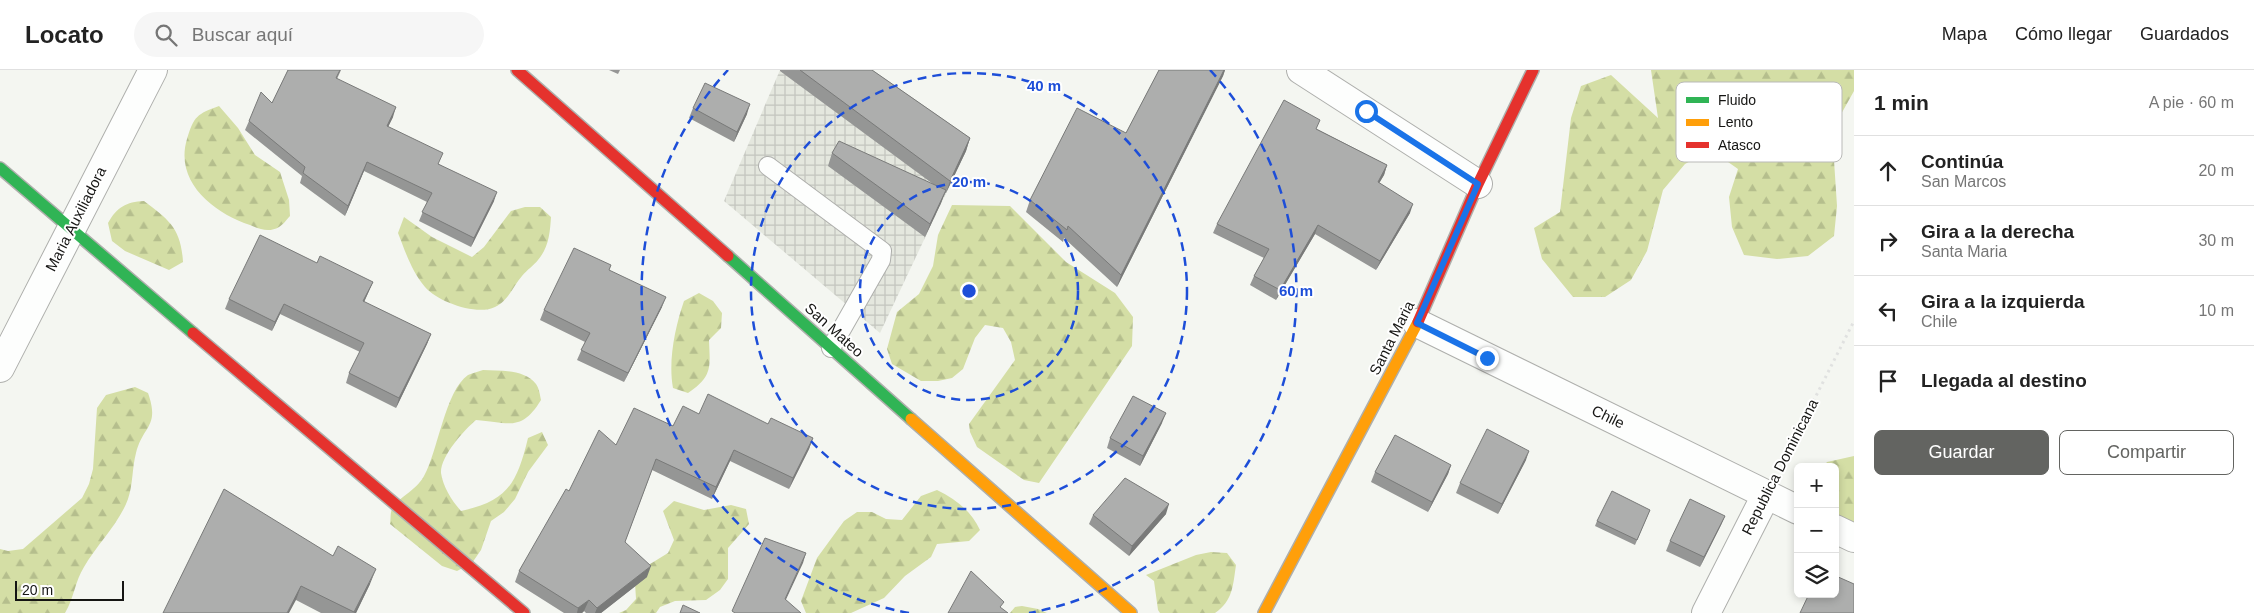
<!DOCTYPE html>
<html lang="es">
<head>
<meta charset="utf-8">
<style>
	body { margin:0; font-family:Helvetica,sans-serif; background:#f6f6f6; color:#222 }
	.controls { position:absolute; right:15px; bottom:15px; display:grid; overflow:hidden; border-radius:8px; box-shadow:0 2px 8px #0003 }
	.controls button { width:45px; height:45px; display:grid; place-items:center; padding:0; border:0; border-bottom:1px solid #e0e0e0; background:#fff; color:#222; font:25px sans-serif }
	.scale { position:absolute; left:15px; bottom:12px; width:109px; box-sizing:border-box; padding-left:5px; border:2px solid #151513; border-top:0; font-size:14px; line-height:18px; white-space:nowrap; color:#151513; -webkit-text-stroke:4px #fff; paint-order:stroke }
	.stop { position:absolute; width:15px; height:15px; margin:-11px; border:4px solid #1a73e8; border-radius:50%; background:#fff }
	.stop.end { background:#1a73e8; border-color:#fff; box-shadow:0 1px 5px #0008 }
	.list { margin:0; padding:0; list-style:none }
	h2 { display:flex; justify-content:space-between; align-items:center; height:65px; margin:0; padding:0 20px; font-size:21px }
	h2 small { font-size:16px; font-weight:400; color:#767676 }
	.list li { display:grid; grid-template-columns:32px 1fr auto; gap:15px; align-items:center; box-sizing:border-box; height:70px; padding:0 20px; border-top:1px solid #e0e0e0 }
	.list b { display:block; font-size:19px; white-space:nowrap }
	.list p { margin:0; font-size:16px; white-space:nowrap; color:#767676 }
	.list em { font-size:16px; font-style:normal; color:#767676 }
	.actions { display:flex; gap:10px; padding:15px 20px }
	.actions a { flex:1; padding:11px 0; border:1px solid #636461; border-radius:8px; text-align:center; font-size:18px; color:#636461 }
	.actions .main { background:#636461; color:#fff }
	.icon { flex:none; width:28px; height:28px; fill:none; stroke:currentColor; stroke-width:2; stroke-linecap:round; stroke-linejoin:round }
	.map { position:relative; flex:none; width:1854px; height:543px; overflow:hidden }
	header { display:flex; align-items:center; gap:30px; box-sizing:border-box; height:70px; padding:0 25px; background:#fff; border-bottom:1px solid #e0e0e0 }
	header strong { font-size:24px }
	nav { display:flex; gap:28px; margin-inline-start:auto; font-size:18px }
	.search { width:350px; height:45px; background:#f6f6f6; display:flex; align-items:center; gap:12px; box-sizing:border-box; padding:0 18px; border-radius:28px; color:#767676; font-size:19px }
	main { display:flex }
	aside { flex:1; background:#fff }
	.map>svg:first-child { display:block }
</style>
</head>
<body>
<header>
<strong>Locato</strong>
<div class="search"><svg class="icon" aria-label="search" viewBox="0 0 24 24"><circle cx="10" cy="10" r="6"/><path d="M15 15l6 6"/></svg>Buscar aquí</div>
<nav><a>Mapa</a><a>Cómo llegar</a><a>Guardados</a></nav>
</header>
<main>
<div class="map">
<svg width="1854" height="543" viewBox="0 0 1854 543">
	<defs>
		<pattern id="industrial-grid" width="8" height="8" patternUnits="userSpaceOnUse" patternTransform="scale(1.25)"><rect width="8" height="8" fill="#e4e7de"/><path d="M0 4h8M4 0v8" fill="none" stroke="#c3c5be"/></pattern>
		<pattern id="forest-firs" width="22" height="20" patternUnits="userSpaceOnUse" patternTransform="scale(1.25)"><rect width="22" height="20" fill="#d4dea5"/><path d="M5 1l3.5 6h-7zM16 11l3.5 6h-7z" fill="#b5be8d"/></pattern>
	</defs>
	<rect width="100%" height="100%" fill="#f4f6f1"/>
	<path fill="url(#industrial-grid)" d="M 780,0 L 966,81 L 880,263 L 724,131 Z"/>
	<path fill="url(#forest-firs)" d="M 1651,0 L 1854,0 L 1854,21 L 1840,46 L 1833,75 L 1837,136 L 1834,166 L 1808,186 L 1777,189 L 1744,185 L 1732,157 L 1729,127 L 1738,99 L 1711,80 L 1685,94 L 1663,120 L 1647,181 L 1631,210 L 1605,227 L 1573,227 L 1542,189 L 1534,158 L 1560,142 L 1571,48 L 1581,16 L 1611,5 L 1658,48 Z
		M 219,36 L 238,58 L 255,85 L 280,102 L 289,130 L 290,146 C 287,149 283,155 279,157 C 269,163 259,159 250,155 C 214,143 174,112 187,69 C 194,46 197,44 219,36 Z
		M 144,131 C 169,150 181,158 183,192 L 169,200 L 125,181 L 112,171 L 108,153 C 117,137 126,132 144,131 Z
		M 952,135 L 1010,136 L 1066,192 L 1115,223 L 1133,247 L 1132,276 L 1039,413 L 1024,410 L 977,377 L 970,362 L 969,354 L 1015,290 L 1011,272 L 1003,258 L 985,255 L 975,268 L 963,299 L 952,308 L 938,311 L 921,311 L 892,294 L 887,279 L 897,242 L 919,224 L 933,196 L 938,165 Z
		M 525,137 L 540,137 L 551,147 C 550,162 549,177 538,190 C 534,195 527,200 522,206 C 513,216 509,230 495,237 C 477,246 438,232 425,217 C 412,202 405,181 398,163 L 404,147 L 432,167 L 472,187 L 484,177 L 511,141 Z
		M 699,223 L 713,231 L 722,243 L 721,258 L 709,270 C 710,297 713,306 688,323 L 673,318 C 668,291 675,257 684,231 Z
		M 483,300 C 500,301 524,299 536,314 C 539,318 540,325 541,330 C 521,363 508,352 476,350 C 464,360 440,387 441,403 C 443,417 452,431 461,441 C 508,431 517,413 528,368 L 542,362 L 548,375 L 528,402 L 515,429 L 504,442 L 491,451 L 481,480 L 472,493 L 457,501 L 442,496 L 390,454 C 391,450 390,443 392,439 C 398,427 415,422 424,406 C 438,381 445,321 468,305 C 472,303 478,302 483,300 Z
		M 135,317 L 148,323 C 160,357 143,355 136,383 C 132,398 133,415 128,429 C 120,452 96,476 84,497 C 75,511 74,528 65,543 L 0,543 L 0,479 L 8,481 L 23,479 L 82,428 L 89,414 L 93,399 L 97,338 L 106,325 Z
		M 1854,386 L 1854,462 L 1835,450 L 1835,397 L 1823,397 L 1827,392 Z
		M 937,420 C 956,429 971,441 980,460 L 969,471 L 937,474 L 931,487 L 905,506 L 884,528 L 851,543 L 806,543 L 801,531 L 817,488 L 844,451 L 857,442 L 872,442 L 886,449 L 902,450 L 921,426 Z
		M 674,431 L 704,440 L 731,435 L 746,439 L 749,454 L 728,478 L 728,509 L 720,520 L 706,530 L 675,531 L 660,537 L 656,543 L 619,543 L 626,540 L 636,529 L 635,513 L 642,499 L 668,483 L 674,470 L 663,441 Z
		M 1211,482 L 1227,483 L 1236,495 C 1233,515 1233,531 1215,543 L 1160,543 L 1158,540 L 1154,511 L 1146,505 L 1196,485 Z
		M 1022,536 L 1038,539 L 1047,543 L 1010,543 L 1015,537 Z"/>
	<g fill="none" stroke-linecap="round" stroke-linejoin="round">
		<g stroke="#aeafac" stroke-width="20">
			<path id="lane" d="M 768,96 L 882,181 L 881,190 L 831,278"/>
		</g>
		<g stroke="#aeafac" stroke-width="30">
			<path id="street" d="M 1301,0 L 1478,114
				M 1417,253 L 1798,440
				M 0,298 L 153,0
				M 1835,459 L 1854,468
				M 1706,543 L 1766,425"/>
		</g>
		<g stroke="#aeafac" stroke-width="14">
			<path id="fast" d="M 0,98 L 193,263
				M 728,186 L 911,349"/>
		</g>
		<g stroke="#aeafac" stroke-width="14">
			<path id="slow" d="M 911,349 L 1131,543
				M 1264,543 L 1418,252"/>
		</g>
		<g stroke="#aeafac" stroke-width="14">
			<path id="jam" d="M 517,0 L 728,186
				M 1418,252 L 1478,114 L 1533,0
				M 193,263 L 524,543"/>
		</g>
		<path stroke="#e0e1e0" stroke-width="3" stroke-dasharray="2.5 4" stroke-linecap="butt" d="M 1781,395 L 1854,251"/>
		<use href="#lane" stroke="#fdfefd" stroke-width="18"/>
		<use href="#street" stroke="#fdfefd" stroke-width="28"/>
		<use href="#fast" stroke="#30b455" stroke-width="11"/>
		<use href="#slow" stroke="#ff9f0a" stroke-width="11"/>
		<use href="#jam" stroke="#e5322d" stroke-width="11"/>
	</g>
	<path fill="#959695" d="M 288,0 L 341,0 L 337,9 L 393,47 L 388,57 L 439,94 L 494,131 L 471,177 L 419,151 L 427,132 L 364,101 L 345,146 L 300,113 L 302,106 L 245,60 L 249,51 L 272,33 Z
		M 609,0 L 620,0 L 618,4 Z
		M 780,0 L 872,0 L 970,68 L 966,81 L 946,123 L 945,123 L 941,133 L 925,167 L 828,96 L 832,83 L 933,114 L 780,1 Z
		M 1159,0 L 1225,0 L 1223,6 L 1117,217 L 1064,168 L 1063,172 L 1026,142 L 1030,130 L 1126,63 Z
		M 693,38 L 747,44 L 734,72 L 689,48 Z
		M 1317,59 L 1387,95 L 1384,105 L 1379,113 L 1410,143 L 1376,200 L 1315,164 L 1276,230 L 1250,215 L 1254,206 L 1264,188 L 1213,163 L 1217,154 Z
		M 609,200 L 662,237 L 624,312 L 577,290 L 585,272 L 540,250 L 544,240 Z
		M 373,212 L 364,232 L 431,264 L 427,274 L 396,338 L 346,313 L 349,303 L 360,282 L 280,244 L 272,261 L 225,239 L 229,229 Z
		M 699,344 L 768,354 L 813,368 L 809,379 L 789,419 L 730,391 L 712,429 L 652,400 L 625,472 L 647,507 L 601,543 L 586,543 L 584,541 L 582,543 L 564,543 L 515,512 L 519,501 L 569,421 L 616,375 L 673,356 Z
		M 1162,353 L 1140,396 L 1107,378 L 1110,368 Z
		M 1526,390 L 1498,444 L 1456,423 L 1460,413 Z
		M 1451,395 L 1448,404 L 1428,442 L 1371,412 L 1375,402 Z
		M 224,419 L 370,514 L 356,543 L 321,543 L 296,530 Z
		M 1650,440 L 1635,475 L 1595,456 L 1597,451 Z
		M 1166,444 L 1129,486 L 1089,454 L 1093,445 Z
		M 1725,446 L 1721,455 L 1700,497 L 1666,481 L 1670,471 Z"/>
	<path fill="#797a79" d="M 1224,0 L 1225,0 L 1223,6 L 1117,217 L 1121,205 Z
		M 750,34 L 747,44 L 734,72 L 737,62 Z
		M 396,37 L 393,47 L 384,65 L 387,56 Z
		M 970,68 L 966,81 L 946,123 L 950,111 Z
		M 367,92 L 364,101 L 345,146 L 348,136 Z
		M 1387,95 L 1384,105 L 1374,122 L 1378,112 Z
		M 946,120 L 941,133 L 925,167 L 930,154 Z
		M 497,122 L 494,131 L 471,177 L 474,168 Z
		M 1413,134 L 1410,143 L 1376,200 L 1380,191 Z
		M 1318,155 L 1315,164 L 1276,230 L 1280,220 Z
		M 373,212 L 369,221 L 360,241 L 363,231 Z
		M 666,227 L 662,237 L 624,312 L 628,303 Z
		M 284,234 L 280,244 L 272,261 L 275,252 Z
		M 431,264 L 427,274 L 396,338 L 399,328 Z
		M 1166,343 L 1162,353 L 1140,396 L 1143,386 Z
		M 813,368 L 809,379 L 789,419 L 793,408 Z
		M 734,380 L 730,391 L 712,429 L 716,417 Z
		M 1529,381 L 1526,390 L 1498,444 L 1502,434 Z
		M 1451,395 L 1448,404 L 1428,442 L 1432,432 Z
		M 1169,434 L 1166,444 L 1129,486 L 1132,476 Z
		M 1725,446 L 1721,455 L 1700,497 L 1704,487 Z
		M 806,483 L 803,493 L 782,538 L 785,529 Z
		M 651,496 L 647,507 L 601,543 L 595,543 L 597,538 Z
		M 376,499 L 370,514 L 356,543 L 354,543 Z
		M 301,516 L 296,530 L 289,543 L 287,543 Z
		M 589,530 L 584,541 L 582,543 L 577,543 L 578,538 Z"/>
	<path fill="#adaead" stroke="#797a79" d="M 288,0 L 340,0 L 336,8 L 396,37 L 387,56 L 443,83 L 438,94 L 497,122 L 474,168 L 422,142 L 432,123 L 367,92 L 348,136 L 303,103 L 305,97 L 249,51 L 261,22 L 272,33 Z
		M 800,0 L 872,0 L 970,68 L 950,111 Z
		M 1159,0 L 1224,0 L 1121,205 L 1068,156 L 1067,160 L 1030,130 L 1077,38 L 1126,63 Z
		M 705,13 L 750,34 L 737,62 L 693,38 Z
		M 1284,30 L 1320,50 L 1316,59 L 1387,95 L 1378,112 L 1413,134 L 1380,191 L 1318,155 L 1280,220 L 1254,206 L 1269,179 L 1217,154 Z
		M 839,71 L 946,120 L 930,154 L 832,83 Z
		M 260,165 L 317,193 L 320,186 L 373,212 L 363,231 L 431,264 L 399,328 L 349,303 L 364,273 L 284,234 L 275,252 L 229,229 Z
		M 574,178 L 611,195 L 609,200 L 666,227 L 628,303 L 581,280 L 590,263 L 544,240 Z
		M 708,324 L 768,354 L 771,348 L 813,368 L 793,408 L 734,380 L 716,417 L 656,389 L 625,472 L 651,496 L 597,538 L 589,530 L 578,538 L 519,501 L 566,419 L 569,421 L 599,360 L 616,375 L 634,338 L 673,356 L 683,336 L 699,344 Z
		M 1133,326 L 1166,343 L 1143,386 L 1110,368 Z
		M 1487,359 L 1529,381 L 1502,434 L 1460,413 Z
		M 1395,365 L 1451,395 L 1432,432 L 1375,402 Z
		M 1125,408 L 1169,434 L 1132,476 L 1093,445 Z
		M 224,419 L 333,486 L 338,476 L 376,499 L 354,542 L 301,516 L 287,543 L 163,543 Z
		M 1612,421 L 1650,440 L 1637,470 L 1597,451 Z
		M 1690,429 L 1725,446 L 1704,487 L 1670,471 Z
		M 765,468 L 806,483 L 785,529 L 801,543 L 735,543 L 732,541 Z
		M 971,501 L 1004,532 L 1000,537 L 1008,543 L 948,543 Z
		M 1836,506 L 1854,514 L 1854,543 L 1800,543 L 1809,524 L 1821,524 L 1827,527 L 1828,524 L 1835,524 L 1835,508 Z
		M 683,535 L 700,543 L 680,543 Z"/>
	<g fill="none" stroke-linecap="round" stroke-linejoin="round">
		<path stroke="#1a73e8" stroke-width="6" d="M 1366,41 L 1478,114 L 1417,253 L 1487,288"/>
	</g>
	<g fill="none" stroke="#1d4ed8" stroke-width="2.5" stroke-dasharray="9 6">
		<circle cx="969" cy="221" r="109"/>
		<circle cx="969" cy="221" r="218"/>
		<path d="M909 543A327 327 0 0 1 728 0M1210 0A327 327 0 0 1 1029 543"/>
	</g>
	<g text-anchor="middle" stroke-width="4" stroke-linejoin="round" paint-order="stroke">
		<g font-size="15" fill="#151513" stroke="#fff">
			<text transform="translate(76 149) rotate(-63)" y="5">Maria Auxiliadora</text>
			<text transform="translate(834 260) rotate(42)" y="5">San Mateo</text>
			<text transform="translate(1392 268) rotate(-63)" y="5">Santa Maria</text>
			<text transform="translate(1608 347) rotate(26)" y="5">Chile</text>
			<text transform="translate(1780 397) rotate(-63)" y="5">Republica Dominicana</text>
		</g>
	</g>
	<rect x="1676" y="12" width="166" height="80" rx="8" fill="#fff" stroke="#b9b9b8" stroke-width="1"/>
	<rect x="1686" y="27" width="23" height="6" fill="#30b455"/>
	<rect x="1686" y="49" width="23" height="7" fill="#ff9f0a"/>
	<rect x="1686" y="72" width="23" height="6" fill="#e5322d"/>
	<g font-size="14" fill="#151513">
		<text x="1718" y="35">Fluido</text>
		<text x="1718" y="57">Lento</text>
		<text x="1718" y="80">Atasco</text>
	</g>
	<circle cx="969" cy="221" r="8" fill="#1d4ed8" stroke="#fff" stroke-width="2.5"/>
	<g font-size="15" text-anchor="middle" font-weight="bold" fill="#1d4ed8" stroke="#fff" stroke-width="4" stroke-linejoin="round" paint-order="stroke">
		<text x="1044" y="21">40 m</text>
		<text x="969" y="117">20 m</text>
		<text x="1296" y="226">60 m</text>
	</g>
</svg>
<div class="controls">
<button>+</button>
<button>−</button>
<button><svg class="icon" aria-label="layers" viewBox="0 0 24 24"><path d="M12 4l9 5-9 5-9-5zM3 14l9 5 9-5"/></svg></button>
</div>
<div class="scale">20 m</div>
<div class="stop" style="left:1366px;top:41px"></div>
<div class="stop end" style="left:1487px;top:288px"></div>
</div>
<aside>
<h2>1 min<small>A pie · 60 m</small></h2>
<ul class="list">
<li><svg class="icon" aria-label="ahead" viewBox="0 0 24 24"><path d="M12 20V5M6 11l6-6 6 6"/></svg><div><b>Continúa</b><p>San Marcos</p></div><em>20 m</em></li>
<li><svg class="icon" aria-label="right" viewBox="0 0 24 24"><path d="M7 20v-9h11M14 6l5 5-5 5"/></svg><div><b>Gira a la derecha</b><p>Santa Maria</p></div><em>30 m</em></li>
<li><svg class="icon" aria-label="left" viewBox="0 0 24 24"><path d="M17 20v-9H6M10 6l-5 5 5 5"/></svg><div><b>Gira a la izquierda</b><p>Chile</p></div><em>10 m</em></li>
<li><svg class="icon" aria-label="arrive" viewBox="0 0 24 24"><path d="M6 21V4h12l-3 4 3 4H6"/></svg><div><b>Llegada al destino</b></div></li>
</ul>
<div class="actions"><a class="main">Guardar</a><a>Compartir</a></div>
</aside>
</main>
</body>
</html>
